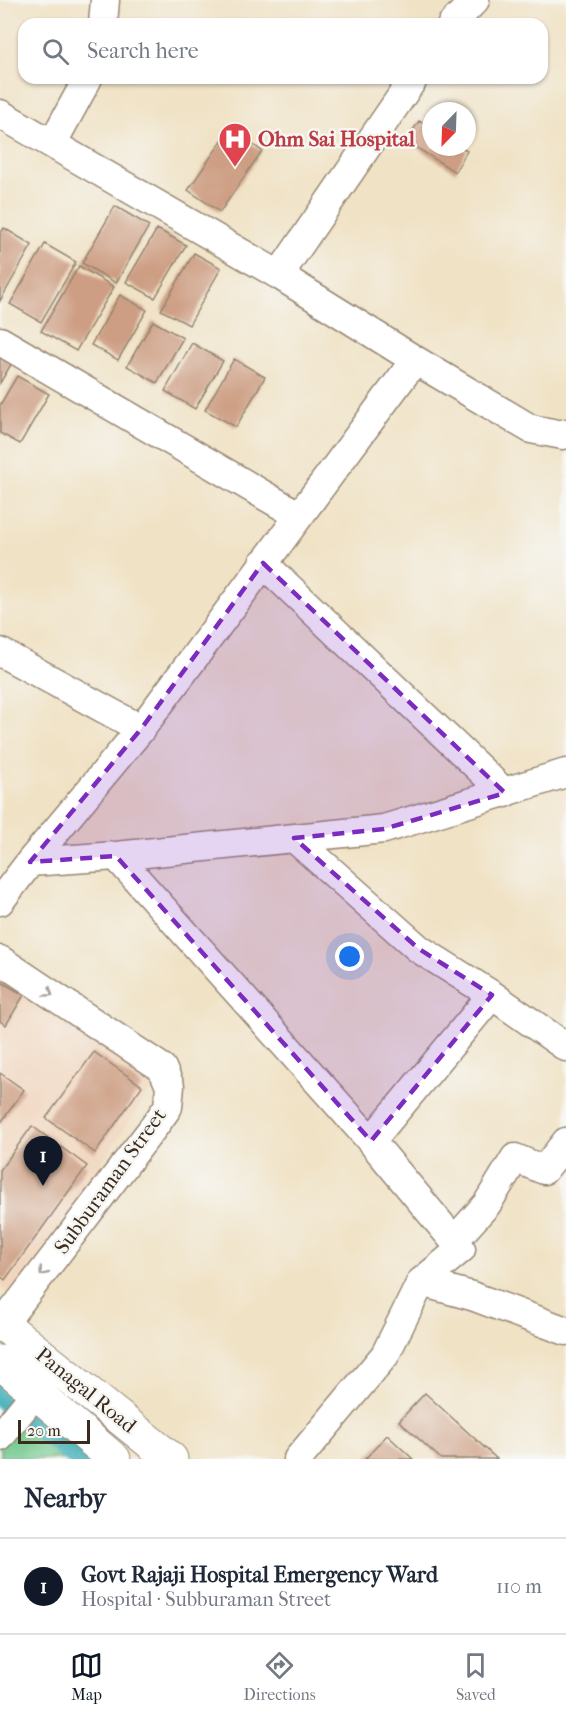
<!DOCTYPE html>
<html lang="en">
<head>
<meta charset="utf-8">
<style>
	body { margin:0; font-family:"IM FELL French Canon",serif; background:#f2f2f3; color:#1f2937 }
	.compass { position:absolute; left:422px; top:102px; width:54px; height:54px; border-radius:50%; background:#fff; box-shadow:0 2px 4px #0004; rotate:203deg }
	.scale { position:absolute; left:18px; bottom:15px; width:72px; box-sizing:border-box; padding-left:6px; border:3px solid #3b2a1e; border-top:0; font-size:16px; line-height:21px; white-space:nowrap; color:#3b2a1e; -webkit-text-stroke:4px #f6f6f2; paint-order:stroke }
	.you { position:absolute; left:350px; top:957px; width:21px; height:21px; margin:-15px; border:4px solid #fff; border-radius:50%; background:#1a73e8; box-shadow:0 0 0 9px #1a73e833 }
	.badge { display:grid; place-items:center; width:39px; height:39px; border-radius:50%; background:#111827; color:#fff; font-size:20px; font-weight:700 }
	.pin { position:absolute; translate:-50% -50px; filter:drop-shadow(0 2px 3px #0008) }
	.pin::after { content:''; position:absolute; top:32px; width:21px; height:18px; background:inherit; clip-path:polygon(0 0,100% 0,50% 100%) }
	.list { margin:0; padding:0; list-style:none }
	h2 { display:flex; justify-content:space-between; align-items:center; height:78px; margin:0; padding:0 24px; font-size:26px }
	h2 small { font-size:20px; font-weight:400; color:#747a83 }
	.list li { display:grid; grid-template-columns:39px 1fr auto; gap:18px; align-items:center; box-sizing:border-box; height:96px; padding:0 24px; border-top:2px solid #e0e1e3 }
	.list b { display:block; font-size:22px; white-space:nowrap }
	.list p { margin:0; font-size:20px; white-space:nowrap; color:#747a83 }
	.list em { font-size:20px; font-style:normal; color:#747a83 }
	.icon { flex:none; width:33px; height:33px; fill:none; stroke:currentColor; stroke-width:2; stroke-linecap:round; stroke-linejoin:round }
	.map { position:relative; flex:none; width:566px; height:1459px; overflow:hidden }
	.search { position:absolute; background:#fff; box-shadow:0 2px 4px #0004; left:18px; right:18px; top:18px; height:66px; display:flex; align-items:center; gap:15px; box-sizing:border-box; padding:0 21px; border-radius:18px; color:#747a83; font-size:22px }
	.sheet { height:174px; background:#fff }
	nav { display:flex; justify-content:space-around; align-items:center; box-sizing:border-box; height:84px; border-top:2px solid #e0e1e3; background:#fff; font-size:16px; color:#747a83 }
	nav a { display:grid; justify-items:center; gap:3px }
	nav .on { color:#111827 }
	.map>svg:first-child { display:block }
</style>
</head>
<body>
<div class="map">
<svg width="566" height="1459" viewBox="0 0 566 1459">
	<rect width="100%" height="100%" fill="#f6f6f2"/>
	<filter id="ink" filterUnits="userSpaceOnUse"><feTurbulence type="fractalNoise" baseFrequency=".0167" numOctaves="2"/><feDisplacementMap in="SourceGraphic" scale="12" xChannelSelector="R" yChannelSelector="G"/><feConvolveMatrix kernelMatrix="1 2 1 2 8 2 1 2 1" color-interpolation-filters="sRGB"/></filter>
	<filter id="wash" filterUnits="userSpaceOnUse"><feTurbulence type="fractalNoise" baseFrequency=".008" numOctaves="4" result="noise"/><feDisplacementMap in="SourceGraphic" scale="24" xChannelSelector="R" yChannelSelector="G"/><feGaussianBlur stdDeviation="1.35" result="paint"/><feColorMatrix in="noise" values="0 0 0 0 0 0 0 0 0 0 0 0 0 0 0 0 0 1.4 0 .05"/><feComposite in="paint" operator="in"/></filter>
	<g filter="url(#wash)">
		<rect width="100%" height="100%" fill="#f0e2c5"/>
		<path fill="#f1d5bd" d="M 0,969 L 153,1086 L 12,1295 L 0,1286 Z"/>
		<path fill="#71c78c" stroke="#567855" stroke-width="1.5" d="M 0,1411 L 64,1459 L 0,1459 Z"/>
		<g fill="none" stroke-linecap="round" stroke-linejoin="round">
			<path stroke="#3bacb5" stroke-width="26" d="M 0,1394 L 83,1459"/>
		</g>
		<g id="blocks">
			<path fill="#cd9e83" d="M 419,121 L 431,128 L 431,147 L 461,147 L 467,151 L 455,172 L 406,141 Z
				M 230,129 L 262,151 L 220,212 L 188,190 Z
				M 115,206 L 149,226 L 116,283 L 82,263 Z
				M 4,228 L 32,245 L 0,301 L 0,234 Z
				M 157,229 L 186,245 L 155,298 L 126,282 Z
				M 45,244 L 76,262 L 41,322 L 10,304 Z
				M 194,253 L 221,268 L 189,325 L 161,310 Z
				M 79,266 L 114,287 L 76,351 L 41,331 Z
				M 120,295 L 147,310 L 118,360 L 91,345 Z
				M 153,321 L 183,338 L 157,383 L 127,366 Z
				M 192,343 L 223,361 L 195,409 L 165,391 Z
				M 0,353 L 13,361 L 0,383 Z
				M 234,359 L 265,377 L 236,427 L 205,410 Z
				M 17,376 L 49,394 L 20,444 L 0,433 L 0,405 Z
				M 0,981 L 24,995 L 6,1025 L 0,1021 Z
				M 94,1052 L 142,1086 L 95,1153 L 46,1118 Z
				M 0,1073 L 24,1090 L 0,1124 Z
				M 32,1126 L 87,1166 L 5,1280 L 0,1276 L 0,1170 Z
				M 425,1393 L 497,1459 L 441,1459 L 399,1421 Z
				M 387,1435 L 413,1459 L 365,1459 Z"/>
		</g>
	</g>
	<g filter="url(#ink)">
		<use href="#blocks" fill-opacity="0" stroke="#968672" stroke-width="1.5"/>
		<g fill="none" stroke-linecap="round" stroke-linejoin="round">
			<g stroke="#968672" stroke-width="31">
				<path id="minor" d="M 103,24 L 105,0
					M 452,24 L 475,0
					M 0,114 L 279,275 L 415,360 L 531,429 L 563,435 L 566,433
					M 52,144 L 88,78
					M 279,275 L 414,78
					M 0,341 L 298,515
					M 263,563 L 505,793
					M 0,652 L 141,729
					M 294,838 L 419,949 L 492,995 L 566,1047
					M 116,856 L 371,1141 L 461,1249 L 421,1282 L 385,1355 L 298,1459
					M 30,862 L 116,856 L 384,829 L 566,773
					M 0,901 L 30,862 L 141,729 L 415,360
					M 0,960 L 162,1068 L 170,1086 L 168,1107 L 156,1124 L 0,1328
					M 371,1141 L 492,995
					M 454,1241 L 487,1204 L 515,1158 L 544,1170 L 566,1142
					M 421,1282 L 472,1296 L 566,1331
					M 0,1437 L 36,1392"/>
			</g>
			<g stroke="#968672" stroke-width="35">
				<path id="major" d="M 0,1322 L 171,1459
					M 0,1362 L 114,1459"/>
			</g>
			<use href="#minor" stroke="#fff" stroke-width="28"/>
			<use href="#major" stroke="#fff" stroke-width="33"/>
		</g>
		<defs><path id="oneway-chevron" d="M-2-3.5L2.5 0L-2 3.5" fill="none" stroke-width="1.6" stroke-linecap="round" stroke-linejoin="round" transform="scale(1.5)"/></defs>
		<g stroke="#a79f9a">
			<use href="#oneway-chevron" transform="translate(49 993) rotate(34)"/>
			<use href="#oneway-chevron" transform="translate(43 1272) rotate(128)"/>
		</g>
	</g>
	<path fill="#7b2cbf" fill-opacity="0.2" stroke="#7b2cbf" stroke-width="4.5" stroke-dasharray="12 8" stroke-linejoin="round" d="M 263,563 L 505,793 L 384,829 L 294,838 L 419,949 L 492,995 L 371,1141 L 116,856 L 30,862 L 141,729 Z"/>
	<defs>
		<g id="hospital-pin" transform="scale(1.725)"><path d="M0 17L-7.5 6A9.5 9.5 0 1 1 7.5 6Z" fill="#e0444e" stroke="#f6f6f2"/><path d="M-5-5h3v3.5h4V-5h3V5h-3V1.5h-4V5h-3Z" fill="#fff"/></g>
	</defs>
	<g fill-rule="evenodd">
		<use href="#hospital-pin" x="235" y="139"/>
	</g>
	<g text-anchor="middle" stroke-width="5" stroke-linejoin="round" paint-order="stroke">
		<g font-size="21" font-weight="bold" fill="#be3a42" stroke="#f6f6f2" text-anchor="start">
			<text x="258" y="146">Ohm Sai Hospital</text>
		</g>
		<g font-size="21" fill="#3b2a1e" stroke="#f6f6f2">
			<text transform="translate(110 1181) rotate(-54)" y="7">Subburaman Street</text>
			<text transform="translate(86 1390) rotate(39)" y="7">Panagal Road</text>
		</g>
	</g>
</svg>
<svg class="compass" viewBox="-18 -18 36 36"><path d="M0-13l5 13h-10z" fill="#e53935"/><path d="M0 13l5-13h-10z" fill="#747a83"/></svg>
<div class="scale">20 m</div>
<div class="you"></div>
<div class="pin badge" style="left:43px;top:1186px">1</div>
<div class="search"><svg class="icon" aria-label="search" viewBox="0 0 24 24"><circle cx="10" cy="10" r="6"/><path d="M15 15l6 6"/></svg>Search here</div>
</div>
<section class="sheet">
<h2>Nearby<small></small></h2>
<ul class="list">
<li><span class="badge">1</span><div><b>Govt Rajaji Hospital Emergency Ward</b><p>Hospital · Subburaman Street</p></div><em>110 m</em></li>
</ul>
</section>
<nav>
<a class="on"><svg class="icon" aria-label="map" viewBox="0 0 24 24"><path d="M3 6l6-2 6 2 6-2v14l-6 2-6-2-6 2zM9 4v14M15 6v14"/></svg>Map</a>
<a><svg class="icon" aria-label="directions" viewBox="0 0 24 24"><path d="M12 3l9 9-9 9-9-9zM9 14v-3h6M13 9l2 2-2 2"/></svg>Directions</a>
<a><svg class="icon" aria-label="saved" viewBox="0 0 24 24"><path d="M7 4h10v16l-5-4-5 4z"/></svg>Saved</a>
</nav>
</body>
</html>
